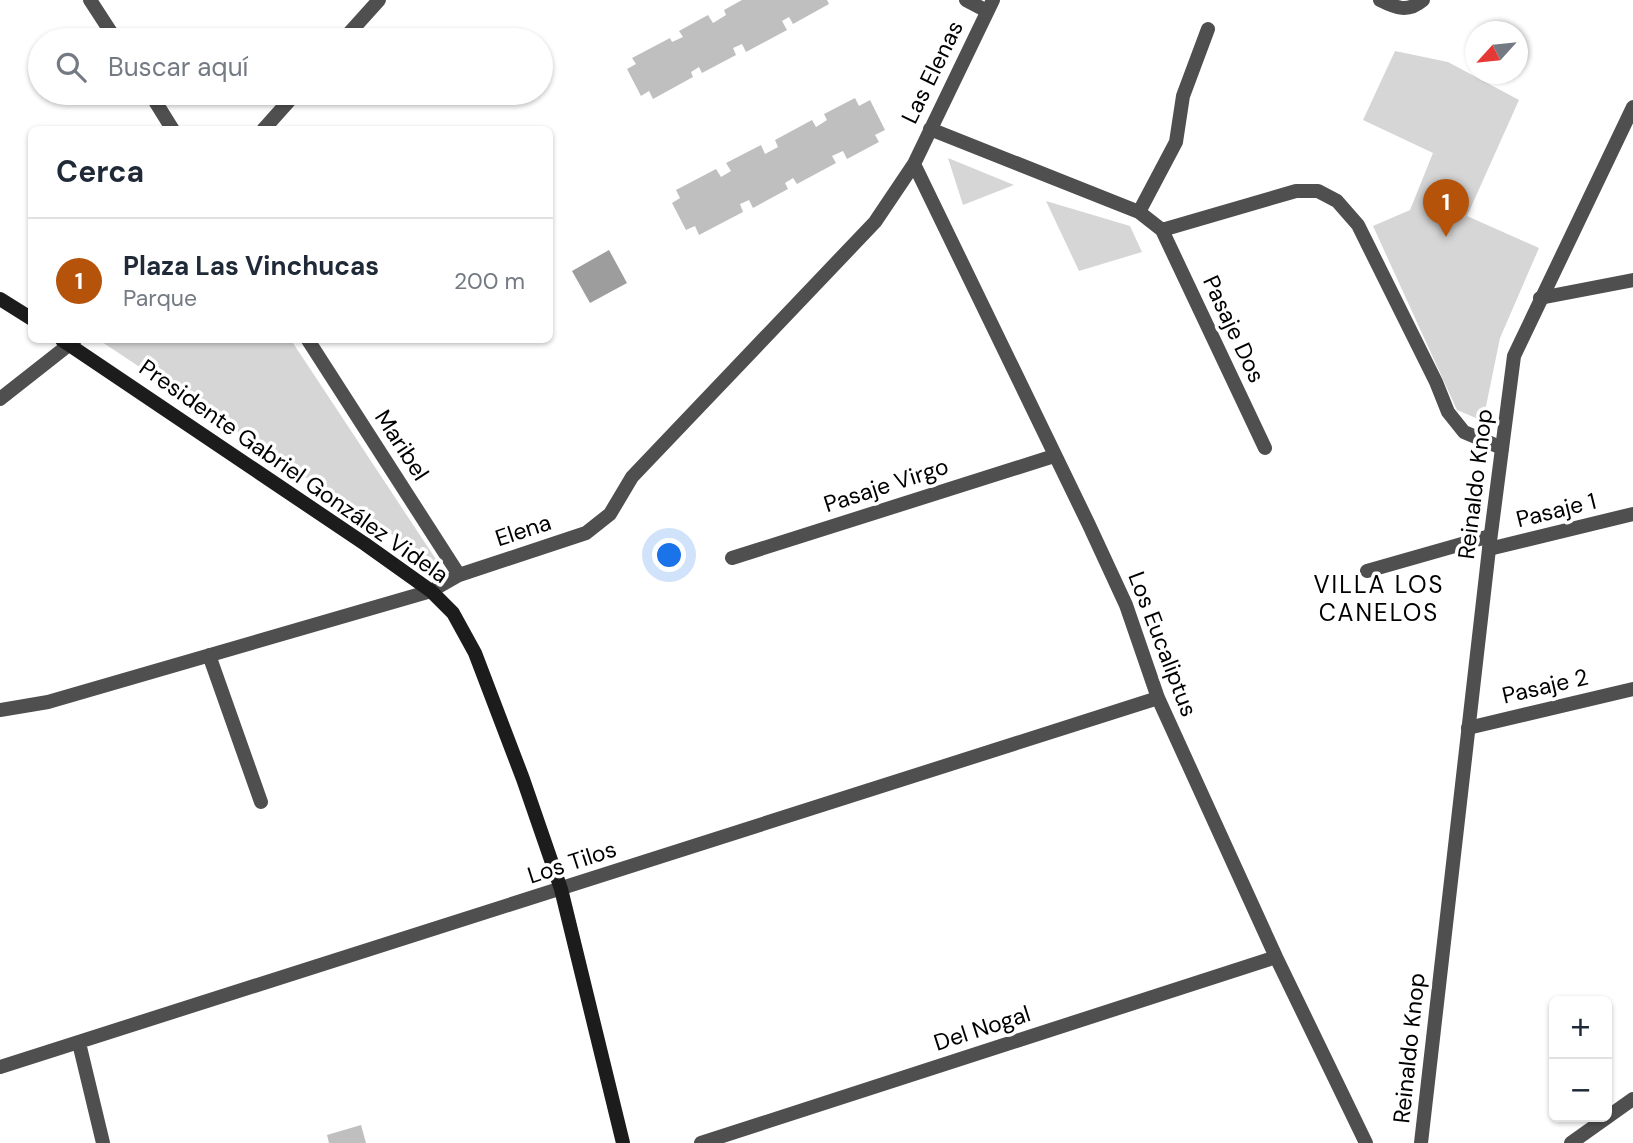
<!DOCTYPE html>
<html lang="es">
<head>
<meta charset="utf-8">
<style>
	body { margin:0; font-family:"DM Sans",sans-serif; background:#f2f2f3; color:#1f2937 }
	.controls { position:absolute; right:21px; bottom:21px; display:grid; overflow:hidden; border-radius:10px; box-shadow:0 2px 5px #0004 }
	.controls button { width:63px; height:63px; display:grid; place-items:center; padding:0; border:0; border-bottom:2px solid #e0e1e3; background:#fff; color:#1f2937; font:35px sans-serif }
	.compass { position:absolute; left:1465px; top:21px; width:63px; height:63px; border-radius:50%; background:#fff; box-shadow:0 2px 5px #0004; rotate:243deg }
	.you { position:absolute; left:670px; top:556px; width:24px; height:24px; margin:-18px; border:5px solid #fff; border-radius:50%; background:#1a73e8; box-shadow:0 0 0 10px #1a73e833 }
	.badge { display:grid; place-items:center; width:46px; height:46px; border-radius:50%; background:#b45309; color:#fff; font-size:23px; font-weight:700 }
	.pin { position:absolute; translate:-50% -58px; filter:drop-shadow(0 2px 4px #0008) }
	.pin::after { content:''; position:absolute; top:37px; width:24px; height:21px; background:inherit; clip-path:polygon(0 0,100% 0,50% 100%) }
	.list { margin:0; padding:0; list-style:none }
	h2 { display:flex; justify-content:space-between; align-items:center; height:91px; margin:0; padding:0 28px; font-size:30px }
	h2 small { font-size:23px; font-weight:400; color:#747a83 }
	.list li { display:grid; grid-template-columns:46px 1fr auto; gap:21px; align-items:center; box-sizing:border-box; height:126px; padding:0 28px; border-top:2px solid #e0e1e3 }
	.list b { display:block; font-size:26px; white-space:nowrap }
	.list p { margin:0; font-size:23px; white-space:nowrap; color:#747a83 }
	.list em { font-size:23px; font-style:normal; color:#747a83 }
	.icon { flex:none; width:38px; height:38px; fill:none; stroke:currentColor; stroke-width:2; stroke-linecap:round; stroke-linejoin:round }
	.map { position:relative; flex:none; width:1633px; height:1143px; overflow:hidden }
	.search { position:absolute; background:#fff; box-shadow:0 2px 5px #0004; left:28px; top:28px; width:525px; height:77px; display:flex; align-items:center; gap:18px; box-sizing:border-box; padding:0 24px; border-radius:38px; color:#747a83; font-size:26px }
	.panel { position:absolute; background:#fff; box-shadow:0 2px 5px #0004; left:28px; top:126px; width:525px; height:217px; border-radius:10px }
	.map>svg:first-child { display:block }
</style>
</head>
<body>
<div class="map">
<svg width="1633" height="1143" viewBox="0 0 1633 1143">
	<rect width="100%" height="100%" fill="#fff"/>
	<path fill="#d6d6d6" d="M 1395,51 L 1448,62 L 1519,100 L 1467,216 L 1539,248 L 1500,338 L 1483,421 L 1457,410 L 1373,226 L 1410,210 L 1433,153 L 1363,120 Z
		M 948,158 L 1014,185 L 963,205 Z
		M 1046,201 L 1130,226 L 1142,252 L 1079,271 Z
		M 103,340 L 291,340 L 441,567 L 102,342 Z"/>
	<path fill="#9d9d9d" d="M 609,250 L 627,283 L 590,303 L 572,271 Z"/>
	<path fill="#bfbfbf" d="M 742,0 L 827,0 L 829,4 L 793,24 L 789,17 L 782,21 L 787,30 L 746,52 L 742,44 L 733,48 L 736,55 L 702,73 L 699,67 L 691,72 L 693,77 L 653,99 L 649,91 L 641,96 L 627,69 L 636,64 L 632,58 L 670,38 L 672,42 L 683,37 L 679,31 L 708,15 L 713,23 L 726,15 L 724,10 Z
		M 855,98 L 859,106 L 870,100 L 885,130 L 875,135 L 879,142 L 847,159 L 843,151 L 832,156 L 836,163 L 797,184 L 793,178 L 785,183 L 788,189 L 753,208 L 749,200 L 740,204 L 743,212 L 699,235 L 695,226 L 686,230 L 672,203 L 680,198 L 676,190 L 716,169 L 721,177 L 731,171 L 726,163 L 761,145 L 765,154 L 778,147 L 775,140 L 812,120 L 816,127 L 827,120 L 824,114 Z
		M 361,1125 L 366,1143 L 329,1143 L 327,1135 Z"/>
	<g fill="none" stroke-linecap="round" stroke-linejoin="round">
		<path stroke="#4f4f4f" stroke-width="14" d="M 966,0 L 987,11
			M 1571,1143 L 1633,1099"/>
		<path stroke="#4f4f4f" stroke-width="14" d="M 90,0 L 116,40
			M 1380,0 C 1396,8 1408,13 1423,0
			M 343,40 L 379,0
			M 150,93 L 173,130
			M 930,129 L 1139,212 L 1162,230 L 1296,191 L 1318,191 L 1337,201 L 1358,225 L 1436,382 L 1448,412 L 1464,432 L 1502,448
			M 263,130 L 296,93
			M 914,164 L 1089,525 L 1126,605 L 1158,698 L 1276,957 L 1366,1143
			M 1139,212 L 1176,142 L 1183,96 L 1208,29
			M 1162,230 L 1265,448
			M 1540,298 L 1633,280
			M 308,340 L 459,575
			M 0,399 L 75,340
			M 1489,549 L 1633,514
			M 732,558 L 1054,456
			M 1367,571 L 1490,536
			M 209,655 L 261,802
			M 0,710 L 48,702 L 431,591 L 459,575 L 586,533 L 610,514 L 632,477 L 875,222 L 914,164 L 993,0
			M 1468,728 L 1633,689
			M 79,1043 L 103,1143
			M 0,1067 L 1158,698
			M 701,1143 L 1276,957"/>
		<path stroke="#4f4f4f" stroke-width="14" d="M 1421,1143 L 1489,549 L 1514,356 L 1633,107"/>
		<path stroke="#1c1c1c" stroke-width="14" d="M 0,299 L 32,319
			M 62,340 L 365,544 L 431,591 L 453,613 L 475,653 L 523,779 L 561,889 L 623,1143"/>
	</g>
	<g text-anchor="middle" stroke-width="7" stroke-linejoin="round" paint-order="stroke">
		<g font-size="23" fill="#000" stroke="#fff">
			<text transform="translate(932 72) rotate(-64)" y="8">Las Elenas</text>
			<text transform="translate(1234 329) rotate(65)" y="8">Pasaje Dos</text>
			<text transform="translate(402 445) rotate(57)" y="8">Maribel</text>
			<text transform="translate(294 471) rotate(35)" y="8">Presidente Gabriel González Videla</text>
			<text transform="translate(1475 484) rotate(-83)" y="8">Reinaldo Knop</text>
			<text transform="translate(886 485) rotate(-18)" y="8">Pasaje Virgo</text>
			<text transform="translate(1556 510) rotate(-14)" y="8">Pasaje 1</text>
			<text transform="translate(523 530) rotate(-18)" y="8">Elena</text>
			<text transform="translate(1163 644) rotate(69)" y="8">Los Eucaliptus</text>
			<text transform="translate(1545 686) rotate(-13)" y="8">Pasaje 2</text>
			<text transform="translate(572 862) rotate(-18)" y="8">Los Tilos</text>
			<text transform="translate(982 1028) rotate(-18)" y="8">Del Nogal</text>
			<text transform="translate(1409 1048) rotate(-84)" y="8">Reinaldo Knop</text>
		</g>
		<g font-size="24" letter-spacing="2" fill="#000" stroke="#fff">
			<text x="1379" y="593">VILLA LOS<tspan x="1379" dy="28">CANELOS</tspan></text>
		</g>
	</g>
</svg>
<div class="controls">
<button>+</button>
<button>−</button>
</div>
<svg class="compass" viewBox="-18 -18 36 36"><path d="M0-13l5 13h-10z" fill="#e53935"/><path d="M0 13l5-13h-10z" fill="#747a83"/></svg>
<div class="you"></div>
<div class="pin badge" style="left:1446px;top:237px">1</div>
<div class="search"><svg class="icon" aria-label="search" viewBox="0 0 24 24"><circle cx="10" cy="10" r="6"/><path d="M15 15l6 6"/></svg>Buscar aquí</div>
<section class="panel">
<h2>Cerca<small></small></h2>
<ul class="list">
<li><span class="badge">1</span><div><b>Plaza Las Vinchucas</b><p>Parque</p></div><em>200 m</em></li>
</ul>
</section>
</div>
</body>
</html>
